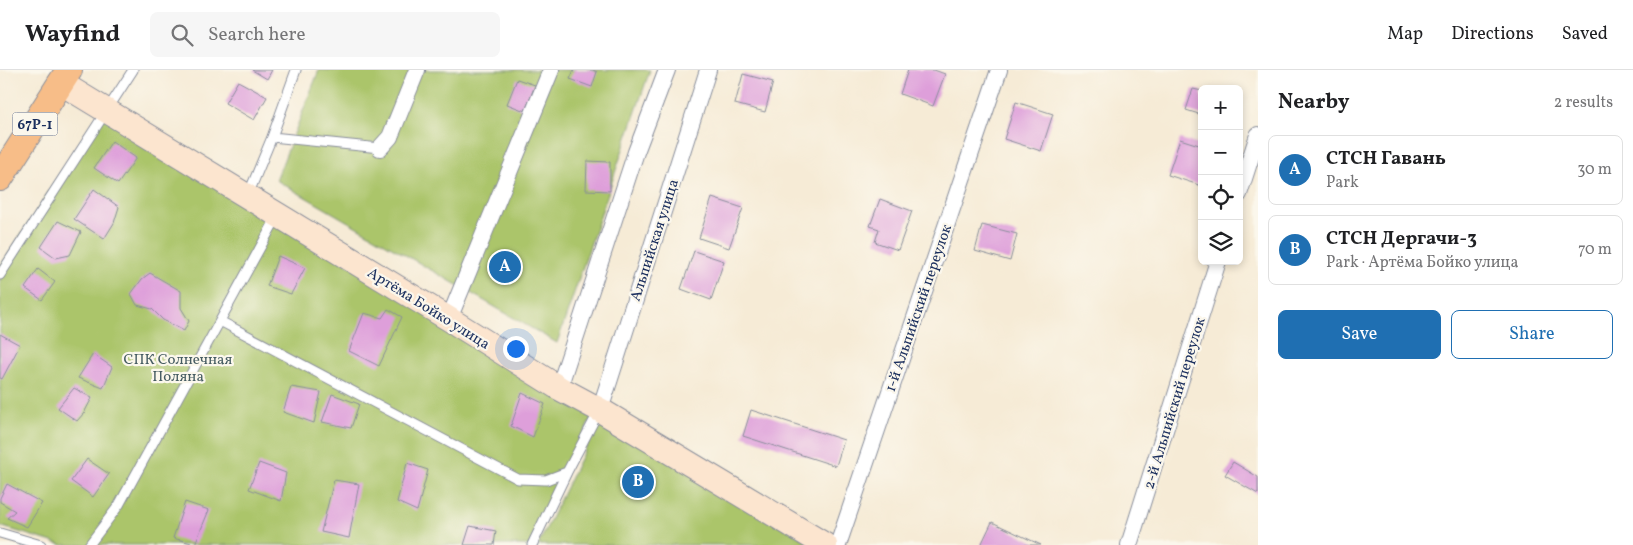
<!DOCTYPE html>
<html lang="en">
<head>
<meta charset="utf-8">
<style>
	body { margin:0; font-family:Vollkorn,serif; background:#f6f6f6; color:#202124 }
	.controls { position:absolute; right:15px; top:15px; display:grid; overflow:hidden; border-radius:8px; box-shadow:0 2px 8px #0003 }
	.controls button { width:45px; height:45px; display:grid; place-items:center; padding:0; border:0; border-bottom:1px solid #e0e0e0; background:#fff; color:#202124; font:25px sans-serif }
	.you { position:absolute; left:515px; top:278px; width:18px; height:18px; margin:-12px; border:4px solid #fff; border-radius:50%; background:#1a73e8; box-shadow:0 0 0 8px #1a73e833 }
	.badge { display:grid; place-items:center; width:32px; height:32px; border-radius:50%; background:#1f6fb2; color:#fff; font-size:16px; font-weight:700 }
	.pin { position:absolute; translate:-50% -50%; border:2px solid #fff; box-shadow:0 1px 5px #0006 }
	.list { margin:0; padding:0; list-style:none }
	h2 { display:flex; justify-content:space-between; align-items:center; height:65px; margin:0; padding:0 20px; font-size:21px }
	h2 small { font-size:16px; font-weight:400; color:#757577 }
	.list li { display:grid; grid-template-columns:32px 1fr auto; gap:15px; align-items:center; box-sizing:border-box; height:70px; margin:0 10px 10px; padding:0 10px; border:1px solid #e0e0e0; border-radius:8px }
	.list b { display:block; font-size:19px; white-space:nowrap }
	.list p { margin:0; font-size:16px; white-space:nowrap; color:#757577 }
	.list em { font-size:16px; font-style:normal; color:#757577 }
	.actions { display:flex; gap:10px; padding:15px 20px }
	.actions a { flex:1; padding:11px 0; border:1px solid #1f6fb2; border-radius:8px; text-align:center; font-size:18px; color:#1f6fb2 }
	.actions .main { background:#1f6fb2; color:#fff }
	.icon { flex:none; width:28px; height:28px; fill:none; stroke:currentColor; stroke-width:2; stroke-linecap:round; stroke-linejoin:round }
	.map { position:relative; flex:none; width:1258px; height:475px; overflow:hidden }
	header { display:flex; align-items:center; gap:30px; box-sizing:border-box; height:70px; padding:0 25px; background:#fff; border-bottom:1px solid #e0e0e0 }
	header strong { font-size:24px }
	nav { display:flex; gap:28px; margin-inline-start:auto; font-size:18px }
	.search { width:350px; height:45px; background:#f6f6f6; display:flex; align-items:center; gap:12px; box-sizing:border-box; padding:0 18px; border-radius:8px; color:#757577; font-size:19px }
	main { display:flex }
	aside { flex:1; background:#fff }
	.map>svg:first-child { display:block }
</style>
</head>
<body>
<header>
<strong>Wayfind</strong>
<div class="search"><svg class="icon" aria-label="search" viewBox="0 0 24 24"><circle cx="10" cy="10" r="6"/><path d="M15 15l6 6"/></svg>Search here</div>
<nav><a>Map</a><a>Directions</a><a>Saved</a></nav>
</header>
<main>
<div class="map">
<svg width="1258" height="475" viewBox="0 0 1258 475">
	<rect width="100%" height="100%" fill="#fbf7ec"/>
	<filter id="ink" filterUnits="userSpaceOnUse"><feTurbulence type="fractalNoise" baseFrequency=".02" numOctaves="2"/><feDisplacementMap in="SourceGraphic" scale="10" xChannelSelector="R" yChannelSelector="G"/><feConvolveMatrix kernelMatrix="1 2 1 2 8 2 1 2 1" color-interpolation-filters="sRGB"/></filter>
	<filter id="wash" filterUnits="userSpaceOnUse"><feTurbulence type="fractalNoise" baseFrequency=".0096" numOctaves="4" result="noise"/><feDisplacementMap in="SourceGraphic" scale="20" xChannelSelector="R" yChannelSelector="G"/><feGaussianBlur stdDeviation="1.12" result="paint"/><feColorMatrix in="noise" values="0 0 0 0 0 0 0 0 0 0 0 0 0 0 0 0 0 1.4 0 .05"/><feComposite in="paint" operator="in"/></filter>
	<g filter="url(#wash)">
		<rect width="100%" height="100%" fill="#f6ebd6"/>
		<path fill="#abc56b" stroke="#637a64" d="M 319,0 L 650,0 L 557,273 L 276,110 Z
			M 99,44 L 594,343 L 529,475 L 62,475 L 0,456 L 0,197 Z
			M 600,348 L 813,475 L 538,475 Z"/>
		<g id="blocks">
			<path fill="#de9fda" d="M 252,0 L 272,0 L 267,9 Z
				M 574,0 L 593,0 L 597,2 L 592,17 L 570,9 Z
				M 908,0 L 934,0 L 945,4 L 933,36 L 900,24 Z
				M 743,4 L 773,12 L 765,42 L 735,34 Z
				M 517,9 L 535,15 L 525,41 L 507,34 Z
				M 238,11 L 267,27 L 254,50 L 225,33 Z
				M 1193,19 L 1202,21 L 1202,45 L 1186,40 Z
				M 1016,32 L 1053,44 L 1041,81 L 1004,69 Z
				M 1180,69 L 1202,76 L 1202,116 L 1168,105 Z
				M 112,71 L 136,88 L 118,114 L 94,98 Z
				M 587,91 L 610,92 L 610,121 L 586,120 Z
				M 94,119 L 119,137 L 114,153 L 104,169 L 74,149 Z
				M 712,128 L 743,138 L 729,178 L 699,168 Z
				M 880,129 L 912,141 L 898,180 L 875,172 L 879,159 L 870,156 Z
				M 58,151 L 81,162 L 70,185 L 56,188 L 41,177 Z
				M 982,155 L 1017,164 L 1010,191 L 975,181 Z
				M 694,181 L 724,191 L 711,230 L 681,219 Z
				M 278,186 L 305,198 L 291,224 L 267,216 Z
				M 38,199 L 55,212 L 42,230 L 25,218 Z
				M 150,203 L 181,221 L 181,238 L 189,251 L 184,261 L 163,250 L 152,239 L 137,235 L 131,224 L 142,209 Z
				M 388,239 L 402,247 L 379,296 L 349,281 L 364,243 L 382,248 Z
				M 0,264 L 20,275 L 2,309 L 0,308 Z
				M 93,284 L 112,297 L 103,318 L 78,308 Z
				M 291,317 L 321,322 L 314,353 L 283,342 Z
				M 74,318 L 92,328 L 84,343 L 77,351 L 58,338 Z
				M 522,323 L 545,334 L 533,367 L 511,356 Z
				M 332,324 L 359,334 L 351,358 L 322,352 Z
				M 751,340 L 844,370 L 836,396 L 743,366 Z
				M 87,389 L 109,404 L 93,427 L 71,411 Z
				M 1233,392 L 1258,407 L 1258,424 L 1225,405 Z
				M 259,393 L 286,403 L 281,431 L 249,419 Z
				M 407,393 L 428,400 L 417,441 L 397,432 Z
				M 334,410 L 359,414 L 349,468 L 321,462 Z
				M 7,414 L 42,433 L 27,457 L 7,448 L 15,441 L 0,432 L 0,428 Z
				M 185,432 L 209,440 L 195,474 L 173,468 Z
				M 992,452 L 1041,475 L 981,475 Z
				M 470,456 L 496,461 L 494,475 L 464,475 Z"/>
		</g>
	</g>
	<g filter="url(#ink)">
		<use href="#blocks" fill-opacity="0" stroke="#888d9a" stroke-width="1"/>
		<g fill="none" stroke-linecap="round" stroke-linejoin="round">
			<g stroke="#888d9a" stroke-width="11">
				<path id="lane" d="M 272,67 L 296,0
					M 248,125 L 272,67 L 380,78
					M 0,205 L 133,0
					M 220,251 L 518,409 L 546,410 L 567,402
					M 0,463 L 41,475
					M 89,475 L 119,435 L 278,145
					M 532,475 L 567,402 L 599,341"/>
			</g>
			<g stroke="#888d9a" stroke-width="18">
				<path id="street" d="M 380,78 L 390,67 L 417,0
					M 1239,124 L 1258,65
					M 449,249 L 551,0
					M 559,318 L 636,82 L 667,0
					M 600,340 L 708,0
					M 838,475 L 999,0
					M 1129,475 L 1218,191"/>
			</g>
			<g stroke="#888d9a" stroke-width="26">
				<path id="secondary" d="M 61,13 L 449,249 L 559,318 L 600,340 L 825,475"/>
			</g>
			<g stroke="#888d9a" stroke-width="28">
				<path id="primary" d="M 0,108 L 69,0"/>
			</g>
			<use href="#lane" stroke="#fff" stroke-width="9"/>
			<use href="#street" stroke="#fff" stroke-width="16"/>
			<use href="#secondary" stroke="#fce5cf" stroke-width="24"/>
			<use href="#primary" stroke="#f7bd88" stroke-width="26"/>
		</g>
	</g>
	<g text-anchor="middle" stroke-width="4.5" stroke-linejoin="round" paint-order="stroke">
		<rect fill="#fbf7ec" stroke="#5e6b89" stroke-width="1" x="12.5" y="42.5" width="45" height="23" rx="4"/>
		<g font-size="14" font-weight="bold" fill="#1b2f5e">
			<text x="35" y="59">67Р-1</text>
		</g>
		<g font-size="15" fill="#1b2f5e" stroke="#fbf7ec">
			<text transform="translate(654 170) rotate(-72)" y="5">Альпийская улица</text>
			<text transform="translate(429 238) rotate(32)" y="5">Артёма Бойко улица</text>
			<text transform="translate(918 238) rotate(-71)" y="5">1-й Альпийский переулок</text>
			<text transform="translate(1174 333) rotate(-73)" y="5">2-й Альпийский переулок</text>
		</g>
		<g font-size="15" fill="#465c62" stroke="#fbf7ec">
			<text x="178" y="294">СПК Солнечная<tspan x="178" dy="17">Поляна</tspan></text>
		</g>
	</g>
</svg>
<div class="controls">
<button>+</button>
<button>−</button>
<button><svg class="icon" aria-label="locate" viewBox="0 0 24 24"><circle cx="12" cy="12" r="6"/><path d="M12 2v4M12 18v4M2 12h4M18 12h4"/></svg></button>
<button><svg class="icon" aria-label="layers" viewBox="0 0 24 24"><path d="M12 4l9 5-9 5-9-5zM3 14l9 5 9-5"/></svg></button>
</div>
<div class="you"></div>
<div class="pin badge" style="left:505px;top:197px">A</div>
<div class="pin badge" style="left:638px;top:412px">B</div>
</div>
<aside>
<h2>Nearby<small>2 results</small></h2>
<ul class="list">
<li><span class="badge">A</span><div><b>СТСН Гавань</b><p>Park</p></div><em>30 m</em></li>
<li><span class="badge">B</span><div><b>СТСН Дергачи-3</b><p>Park · Артёма Бойко улица</p></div><em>70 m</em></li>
</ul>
<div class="actions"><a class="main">Save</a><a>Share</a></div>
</aside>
</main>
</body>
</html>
